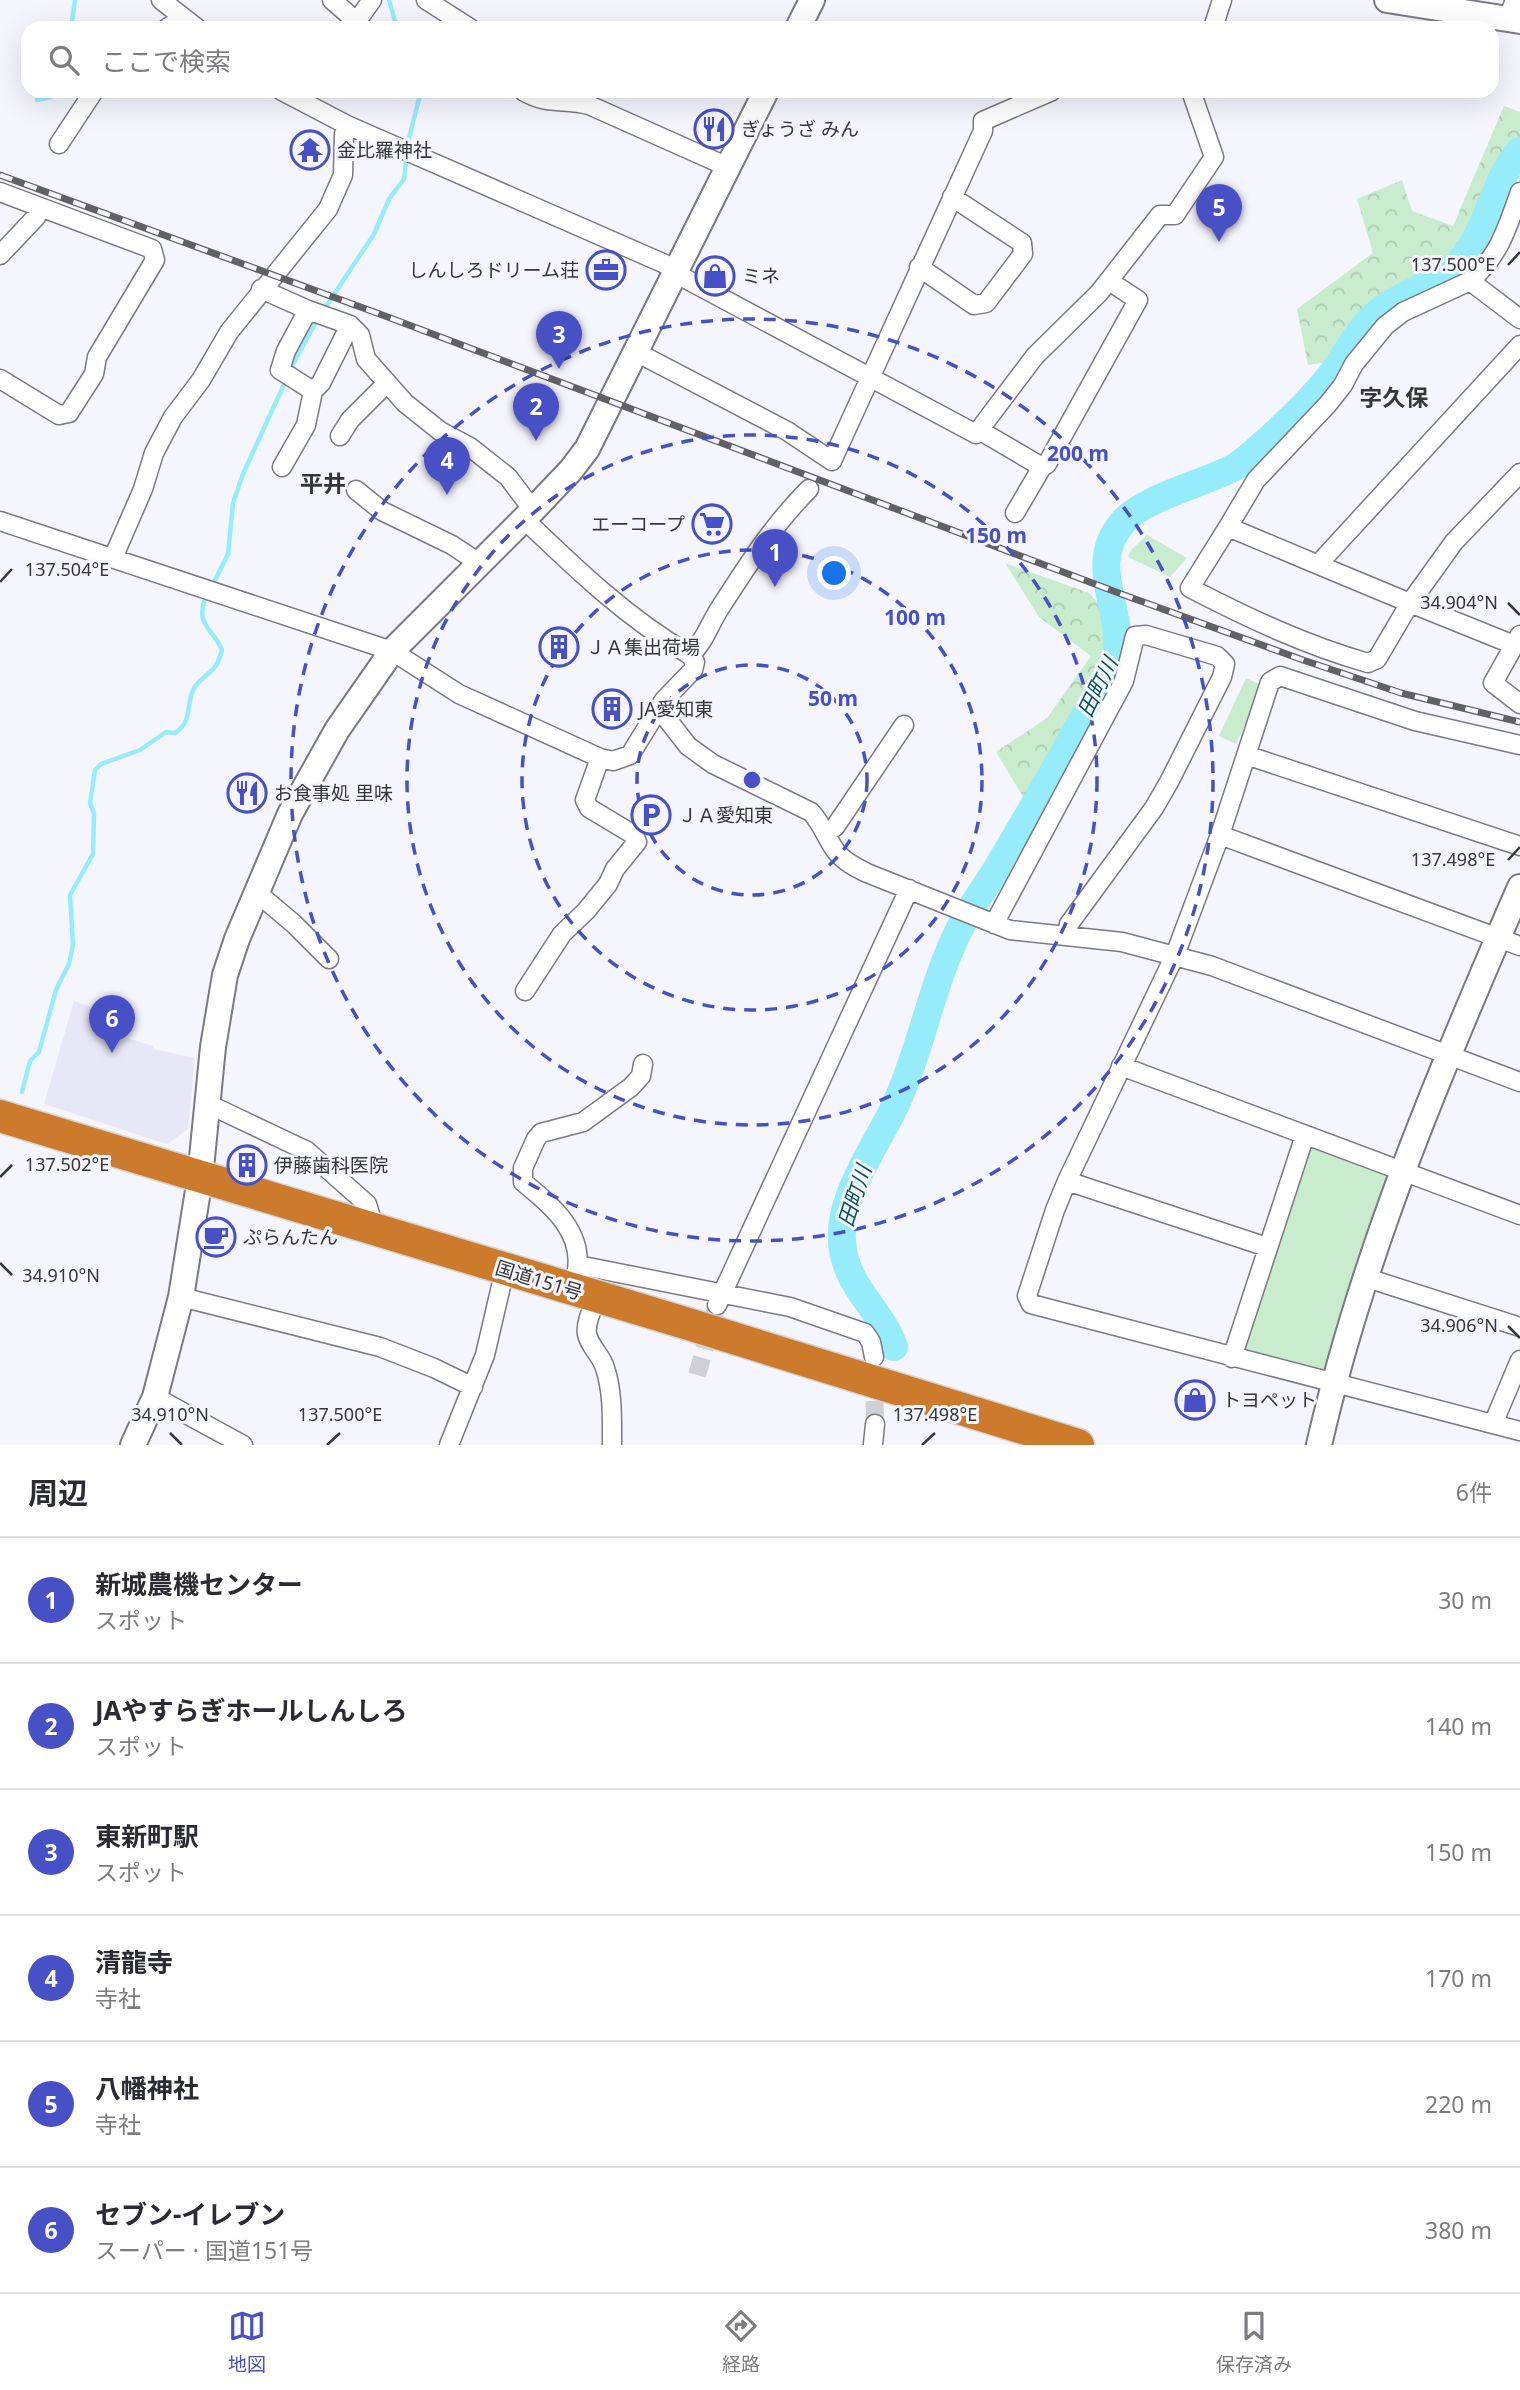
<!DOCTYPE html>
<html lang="ja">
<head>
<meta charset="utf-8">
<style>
	body { margin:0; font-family:"Noto Sans","Noto Sans JP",sans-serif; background:#f7f7f7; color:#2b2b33 }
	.you { position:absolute; left:835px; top:574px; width:24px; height:24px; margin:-18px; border:5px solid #fff; border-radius:50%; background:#1a73e8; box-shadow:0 0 0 10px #1a73e833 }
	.badge { display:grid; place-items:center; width:46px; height:46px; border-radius:50%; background:#4850c5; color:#fff; font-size:23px; font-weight:700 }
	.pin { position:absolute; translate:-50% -58px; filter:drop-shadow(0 2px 4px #0008) }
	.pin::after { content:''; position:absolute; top:37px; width:24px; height:21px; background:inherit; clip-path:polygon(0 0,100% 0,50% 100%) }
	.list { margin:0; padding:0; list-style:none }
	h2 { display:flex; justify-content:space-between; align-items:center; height:91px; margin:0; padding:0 28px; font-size:30px }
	h2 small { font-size:23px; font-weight:400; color:#7c7c81 }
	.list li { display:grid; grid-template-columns:46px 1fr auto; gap:21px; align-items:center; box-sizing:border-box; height:126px; padding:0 28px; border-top:2px solid #e1e1e2 }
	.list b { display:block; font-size:26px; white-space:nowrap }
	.list p { margin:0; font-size:23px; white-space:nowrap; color:#7c7c81 }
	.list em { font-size:23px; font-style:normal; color:#7c7c81 }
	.icon { flex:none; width:38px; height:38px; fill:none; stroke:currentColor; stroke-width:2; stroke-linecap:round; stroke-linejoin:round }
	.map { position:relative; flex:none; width:1520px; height:1445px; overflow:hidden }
	.search { position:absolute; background:#fff; box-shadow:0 7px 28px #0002; left:21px; right:21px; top:21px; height:77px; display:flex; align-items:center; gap:18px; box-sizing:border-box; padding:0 24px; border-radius:21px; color:#7c7c81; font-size:26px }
	.sheet { height:847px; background:#fff }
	nav { display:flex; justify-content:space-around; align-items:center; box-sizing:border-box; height:98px; border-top:2px solid #e1e1e2; background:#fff; font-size:19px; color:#7c7c81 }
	nav a { display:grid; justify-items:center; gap:4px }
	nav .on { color:#4850c5 }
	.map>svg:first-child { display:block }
</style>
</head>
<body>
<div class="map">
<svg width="1520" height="1445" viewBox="0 0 1520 1445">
	<defs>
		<pattern id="forest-crowns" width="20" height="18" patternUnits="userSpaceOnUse" patternTransform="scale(1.75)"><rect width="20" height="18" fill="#c9ebce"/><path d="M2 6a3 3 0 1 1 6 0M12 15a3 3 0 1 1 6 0" fill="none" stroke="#adcab2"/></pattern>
	</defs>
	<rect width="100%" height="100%" fill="#f5f5fe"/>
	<path fill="#e8e7f7" d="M 74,1001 L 119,1017 L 115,1034 L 153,1046 L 153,1049 L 195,1058 L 188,1129 L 167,1144 L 44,1104 Z"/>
	<path fill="#c9ebce" d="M 1147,535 L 1187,558 L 1170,577 L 1128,557 L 1131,550 Z
		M 1246,678 L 1263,686 L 1236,744 L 1219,736 Z
		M 1315,1143 L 1387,1170 L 1392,1181 L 1327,1368 L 1318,1371 L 1246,1351 L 1243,1344 L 1307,1150 Z"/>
	<path fill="url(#forest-crowns)" d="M 1504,106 L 1520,112 L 1520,137 L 1499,165 L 1472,234 L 1455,256 L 1421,278 L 1377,299 L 1352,322 L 1327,362 L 1308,365 L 1297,309 L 1373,253 L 1357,199 L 1402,180 L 1412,211 L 1453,226 Z
		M 1005,563 L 1089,593 L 1101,606 L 1110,633 L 1100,664 L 1027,803 L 996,752 L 1047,718 L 1091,656 L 1039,617 Z"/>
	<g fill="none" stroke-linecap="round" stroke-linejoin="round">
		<path stroke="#96ecfa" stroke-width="4.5" d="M 389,0 L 397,28
			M 71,28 L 75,0
			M 37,100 L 51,97 L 56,91
			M 407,146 L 421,91
			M 323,311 L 374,234 L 389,199 L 404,179 L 407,155
			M 289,372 L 318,318
			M 211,588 L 228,554 L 233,503 L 243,474 L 286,380
			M 22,1092 L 30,1061 L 39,1052 L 56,990 L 69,964 L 73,945 L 70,895 L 93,854 L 94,814 L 90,803 L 95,770 L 101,764 L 140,750 L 166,732 L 175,733 C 192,722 186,707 193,690 C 198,680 206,677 212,670 C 218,665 220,657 222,650 C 213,628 193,624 207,595"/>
		<path stroke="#96ecfa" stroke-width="28" d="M 894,1347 C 881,1310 849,1289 843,1250 C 834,1202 875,1148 895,1106 C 922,1048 931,984 961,926 C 971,907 984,889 996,870 C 1024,823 1051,777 1077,729 C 1090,707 1108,682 1115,657 C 1127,613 1084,567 1123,522 C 1143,498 1205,483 1235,467 C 1247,460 1258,448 1269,439 C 1291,419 1313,398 1331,375 C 1347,354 1358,328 1380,311 C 1405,291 1440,285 1461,261 C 1489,229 1492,182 1520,151"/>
		<path stroke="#cfcfd7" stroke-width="18" stroke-dasharray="18 9" stroke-linecap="butt" d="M 874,1374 L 875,1424
			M 697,1375 L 717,1305"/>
		<g stroke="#7b7a82" stroke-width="21">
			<path id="street" d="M 161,0 L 197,28
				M 332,0 L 356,21
				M 426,0 L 470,28
				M 1508,18 L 1515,0
				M 167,28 L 183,18
				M 352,28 L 372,0
				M 1213,28 L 1222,0
				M 282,91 L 347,125 L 665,264 L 686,279 L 976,434 L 1035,356 L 1099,293 L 1160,215 L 1175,215 L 1214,157 L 1191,91
				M 523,91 C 548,106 564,98 589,105 L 728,167
				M 59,144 L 94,91
				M 0,192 L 152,249 L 155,260 L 97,357 L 94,374 L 69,413 L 59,415 L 0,379
				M 1520,192 C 1507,228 1500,255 1470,281 L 1520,319
				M 0,255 L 36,217 L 40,208
				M 919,267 L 974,305 L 986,303 L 1023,254 L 1022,243 L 952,197
				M 261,289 L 308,310 L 350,325 L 360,335 L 366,359 L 405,403 L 440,431 L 470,447 L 508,477 L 533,510
				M 308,310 L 286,351 L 280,370 L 313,391
				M 636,352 L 787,431 L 832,461 L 983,131 L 983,121 L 1052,91
				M 979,430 L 1042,467 L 1047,464 L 1138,300 L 1109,281
				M 340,436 L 350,420 L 387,383
				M 282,467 L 306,425 L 313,391 L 321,383 L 350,325
				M 356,490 L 382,511 L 452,545 L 479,563
				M 1015,513 L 1042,467
				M 524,519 C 577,570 627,618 690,655
				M 0,521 L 392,651 L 459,694 L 600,758 L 613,761 L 630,755 L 664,700 L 693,670 L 695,662 L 690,655 C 704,643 710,623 720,608 C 747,566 773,525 809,489
				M 1228,527 L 1256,480 L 1328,404 L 1343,385 L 1354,364 L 1385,326 L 1403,312 L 1470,281
				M 113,558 L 143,489 L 154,453 L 173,417 L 201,380 L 229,332 L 328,209 L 343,175 L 344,134 L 347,125
				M 1321,566 L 1410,603 L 1454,542 L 1520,473
				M 1520,635 L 1493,683 L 1520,704
				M 1514,645 L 1410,603 L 1377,659 L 1368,663 C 1305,645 1248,618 1190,588 L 1228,527 L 1321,566 L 1323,559 L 1520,345
				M 656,711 L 667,719 L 688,746 L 713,764 L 811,812 C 822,824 826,837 835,850 C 843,861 855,867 867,873 L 1010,930 L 1122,942 L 1212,966 L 1520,1082
				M 1520,745 L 1415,721 L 1280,676 L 1270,682 L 1220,835 L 1175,955 L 1067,1181 L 1055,1210 L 1027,1296 L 1031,1304 L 1520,1431
				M 1246,755 L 1520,846
				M 826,833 L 835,827 L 904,725
				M 1220,835 L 1520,946
				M 256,892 L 294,924 L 329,959
				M 994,924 L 1124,681 L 1135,636 L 1146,635 L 1217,656 L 1225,664 L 1222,677 L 1169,782 L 1154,808 L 1069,924 L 1067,935
				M 525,991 L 562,934 L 586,911 L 608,884 L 615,869 L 637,842 L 634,835 L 589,808 L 585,800 L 600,758
				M 1121,1066 L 1520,1215
				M 208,1104 L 307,1151 L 367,1204 L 375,1231
				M 1067,1181 L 1267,1247
				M 578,1265 L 790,1307 L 865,1333 L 871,1342 L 874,1357
				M 576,1275 C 586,1233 551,1205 523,1182 L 523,1168 L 536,1139 L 541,1133 L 583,1122 L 631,1087 L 641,1076 L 643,1064
				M 1367,1278 L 1520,1327
				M 181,1297 L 380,1347 L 434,1368 L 473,1387
				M 597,1297 C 593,1307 585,1323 587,1334 C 589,1346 602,1356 605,1368 C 613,1392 612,1420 612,1445
				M 717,1305 L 909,889
				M 1232,1358 L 1305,1135
				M 155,1397 L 243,1445
				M 1493,1424 L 1520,1360
				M 873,1444 L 875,1424
				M 449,1445 L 485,1355 L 505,1269"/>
		</g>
		<g stroke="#7b7a82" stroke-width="28">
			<path id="secondary" d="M 1387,0 L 1520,21
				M 798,28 L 812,0
				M 133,1445 L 155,1397 L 181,1297 L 200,1178 L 213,1047 L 225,975 L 237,939 L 290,814 L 337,730 L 392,651 L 533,510 L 571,470 L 587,449 L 766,91
				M 1319,1445 C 1363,1252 1441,1069 1520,887"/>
		</g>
		<g stroke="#d3d3d4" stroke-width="35">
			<path id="highway" d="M 0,1116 L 685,1323 L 1078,1445"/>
		</g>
		<use href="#street" stroke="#fff" stroke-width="18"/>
		<use href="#secondary" stroke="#fff" stroke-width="24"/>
		<use href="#highway" stroke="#cc7b2d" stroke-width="32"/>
		<g stroke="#616165" stroke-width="7">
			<path id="rail" d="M 0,175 L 385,316 L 1124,595 L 1303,660 L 1401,693 L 1520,722"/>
		</g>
		<use href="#rail" stroke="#f5f5fe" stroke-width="4.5" stroke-dasharray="13" stroke-linecap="butt"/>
	</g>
	<path fill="none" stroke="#37373a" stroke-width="2.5" d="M 1508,265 L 1520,252M 0,582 L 12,569M 1508,603 L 1520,615M 1508,860 L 1520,847M 0,1177 L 12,1165M 0,1263 L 12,1275M 1508,1326 L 1520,1338M 170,1433 L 182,1445M 327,1445 L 340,1433M 922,1445 L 935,1433"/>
	<g fill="none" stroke="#4850c5" stroke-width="3.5" stroke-dasharray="12 9">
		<circle cx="752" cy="780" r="115"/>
		<circle cx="752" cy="780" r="230"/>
		<circle cx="752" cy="780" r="345"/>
		<circle cx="752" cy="780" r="461"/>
	</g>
	<defs>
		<g id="restaurant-ring" transform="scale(2.0125)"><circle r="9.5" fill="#f5f5fe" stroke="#4850c5" stroke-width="1.5"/><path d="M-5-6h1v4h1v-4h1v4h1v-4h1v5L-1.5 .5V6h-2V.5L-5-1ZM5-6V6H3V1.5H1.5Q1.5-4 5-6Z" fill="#4850c5"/></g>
		<g id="temple-ring" transform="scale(2.0125)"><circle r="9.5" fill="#f5f5fe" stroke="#4850c5" stroke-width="1.5"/><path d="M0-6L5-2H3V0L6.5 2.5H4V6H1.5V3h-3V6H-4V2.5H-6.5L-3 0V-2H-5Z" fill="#4850c5"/></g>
		<g id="office-ring" transform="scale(2.0125)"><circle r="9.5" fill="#f5f5fe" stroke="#4850c5" stroke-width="1.5"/><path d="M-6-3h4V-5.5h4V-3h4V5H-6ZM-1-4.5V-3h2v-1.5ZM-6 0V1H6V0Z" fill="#4850c5"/></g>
		<g id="shop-ring" transform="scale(2.0125)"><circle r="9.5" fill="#f5f5fe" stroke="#4850c5" stroke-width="1.5"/><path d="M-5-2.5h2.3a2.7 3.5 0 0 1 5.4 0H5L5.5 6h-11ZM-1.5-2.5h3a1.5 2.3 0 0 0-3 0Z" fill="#4850c5"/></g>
		<g id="supermarket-ring" transform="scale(2.0125)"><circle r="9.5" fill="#f5f5fe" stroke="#4850c5" stroke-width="1.5"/><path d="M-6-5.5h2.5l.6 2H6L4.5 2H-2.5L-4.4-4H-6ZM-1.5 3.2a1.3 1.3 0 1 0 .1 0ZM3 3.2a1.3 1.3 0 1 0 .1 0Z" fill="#4850c5"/></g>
		<g id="building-ring" transform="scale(2.0125)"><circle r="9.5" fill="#f5f5fe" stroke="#4850c5" stroke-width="1.5"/><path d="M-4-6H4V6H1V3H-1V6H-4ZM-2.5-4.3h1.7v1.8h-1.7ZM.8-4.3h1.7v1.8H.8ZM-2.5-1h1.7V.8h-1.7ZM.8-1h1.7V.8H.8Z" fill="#4850c5"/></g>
		<g id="parking-ring" transform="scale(2.0125)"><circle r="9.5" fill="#f5f5fe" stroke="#4850c5" stroke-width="1.5"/><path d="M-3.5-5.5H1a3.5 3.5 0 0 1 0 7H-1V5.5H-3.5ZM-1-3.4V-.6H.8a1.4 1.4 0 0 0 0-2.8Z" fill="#4850c5"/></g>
		<g id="cafe-ring" transform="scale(2.0125)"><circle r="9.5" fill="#f5f5fe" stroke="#4850c5" stroke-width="1.5"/><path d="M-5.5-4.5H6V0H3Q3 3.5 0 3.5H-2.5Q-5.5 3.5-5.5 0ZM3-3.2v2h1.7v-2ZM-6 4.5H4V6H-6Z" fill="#4850c5"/></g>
	</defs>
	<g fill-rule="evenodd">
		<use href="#restaurant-ring" x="714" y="129"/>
		<use href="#temple-ring" x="310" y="150"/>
		<use href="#office-ring" x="606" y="270"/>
		<use href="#shop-ring" x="715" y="276"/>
		<use href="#supermarket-ring" x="712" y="524"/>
		<use href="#building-ring" x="559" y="647"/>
		<use href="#building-ring" x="612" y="709"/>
		<use href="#restaurant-ring" x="247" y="793"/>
		<use href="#parking-ring" x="651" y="815"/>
		<use href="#building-ring" x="247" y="1165"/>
		<use href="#cafe-ring" x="216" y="1237"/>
		<use href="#shop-ring" x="1195" y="1400"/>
	</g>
	<g text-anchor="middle" stroke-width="6" stroke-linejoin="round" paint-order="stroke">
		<g font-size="19" fill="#37373a" stroke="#f5f5fe" text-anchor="start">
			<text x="741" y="136">ぎょうざ みん</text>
			<text x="337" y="157">金比羅神社</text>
			<text x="579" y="277" text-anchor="end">しんしろドリーム荘</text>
			<text x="742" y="283">ミネ</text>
			<text x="685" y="531" text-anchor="end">エーコープ</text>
			<text x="586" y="654">ＪＡ集出荷場</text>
			<text x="639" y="716">JA愛知東</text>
			<text x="274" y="800">お食事処 里味</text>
			<text x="678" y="822">ＪＡ愛知東</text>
			<text x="274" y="1172">伊藤歯科医院</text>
			<text x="243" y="1244">ぷらんたん</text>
			<text x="1222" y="1407">トヨペット</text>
		</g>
		<g font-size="19" fill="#37373a" stroke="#f5f5fe">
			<text transform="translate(539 1280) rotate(17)" y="7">国道151号</text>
		</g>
		<g font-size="21" font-style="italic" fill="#03545d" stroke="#f5f5fe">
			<text transform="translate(1098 687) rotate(-64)" y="7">田町川</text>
			<text transform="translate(855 1196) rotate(-72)" y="7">田町川</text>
		</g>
		<g font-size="23" font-weight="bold" fill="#37373a" stroke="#f5f5fe">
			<text x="1394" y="406">字久保</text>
			<text x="323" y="492">平井</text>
		</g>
	</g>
	<g font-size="18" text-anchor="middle" fill="#37373a" stroke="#f5f5fe" stroke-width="6" stroke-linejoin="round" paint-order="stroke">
		<text x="1453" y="271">137.500°E</text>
		<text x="67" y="576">137.504°E</text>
		<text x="1459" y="609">34.904°N</text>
		<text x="1453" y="866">137.498°E</text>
		<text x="67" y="1171">137.502°E</text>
		<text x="61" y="1282">34.910°N</text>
		<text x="1459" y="1332">34.906°N</text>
		<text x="340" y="1421">137.500°E</text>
		<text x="935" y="1421">137.498°E</text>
		<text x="170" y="1421">34.910°N</text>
	</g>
	<circle cx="752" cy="780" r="10" fill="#4850c5" stroke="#f5f5fe" stroke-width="3.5"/>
	<g font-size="21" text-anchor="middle" font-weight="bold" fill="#4850c5" stroke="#f5f5fe" stroke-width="6" stroke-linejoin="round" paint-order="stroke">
		<text x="1078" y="461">200 m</text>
		<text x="996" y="543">150 m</text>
		<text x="915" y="625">100 m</text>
		<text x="833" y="706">50 m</text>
	</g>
</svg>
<div class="you"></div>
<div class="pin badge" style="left:775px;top:587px">1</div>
<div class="pin badge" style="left:536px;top:441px">2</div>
<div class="pin badge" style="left:559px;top:369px">3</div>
<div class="pin badge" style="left:447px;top:495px">4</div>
<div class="pin badge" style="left:1219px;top:242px">5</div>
<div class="pin badge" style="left:112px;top:1053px">6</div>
<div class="search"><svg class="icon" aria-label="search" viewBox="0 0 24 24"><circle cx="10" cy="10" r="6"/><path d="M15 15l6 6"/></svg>ここで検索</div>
</div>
<section class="sheet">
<h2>周辺<small>6件</small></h2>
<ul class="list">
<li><span class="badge">1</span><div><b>新城農機センター</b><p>スポット</p></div><em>30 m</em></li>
<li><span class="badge">2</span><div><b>JAやすらぎホールしんしろ</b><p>スポット</p></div><em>140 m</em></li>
<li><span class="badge">3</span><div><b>東新町駅</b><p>スポット</p></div><em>150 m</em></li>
<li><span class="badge">4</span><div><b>清龍寺</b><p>寺社</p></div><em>170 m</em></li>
<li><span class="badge">5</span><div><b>八幡神社</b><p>寺社</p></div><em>220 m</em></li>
<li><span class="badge">6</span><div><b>セブン-イレブン</b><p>スーパー · 国道151号</p></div><em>380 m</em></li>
</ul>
</section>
<nav>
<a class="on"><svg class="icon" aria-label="map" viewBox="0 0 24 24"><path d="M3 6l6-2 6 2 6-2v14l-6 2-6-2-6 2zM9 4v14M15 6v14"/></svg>地図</a>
<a><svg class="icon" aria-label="directions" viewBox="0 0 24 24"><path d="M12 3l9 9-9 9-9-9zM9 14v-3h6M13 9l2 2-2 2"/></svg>経路</a>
<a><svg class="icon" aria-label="saved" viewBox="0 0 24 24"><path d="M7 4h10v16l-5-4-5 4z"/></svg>保存済み</a>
</nav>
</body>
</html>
